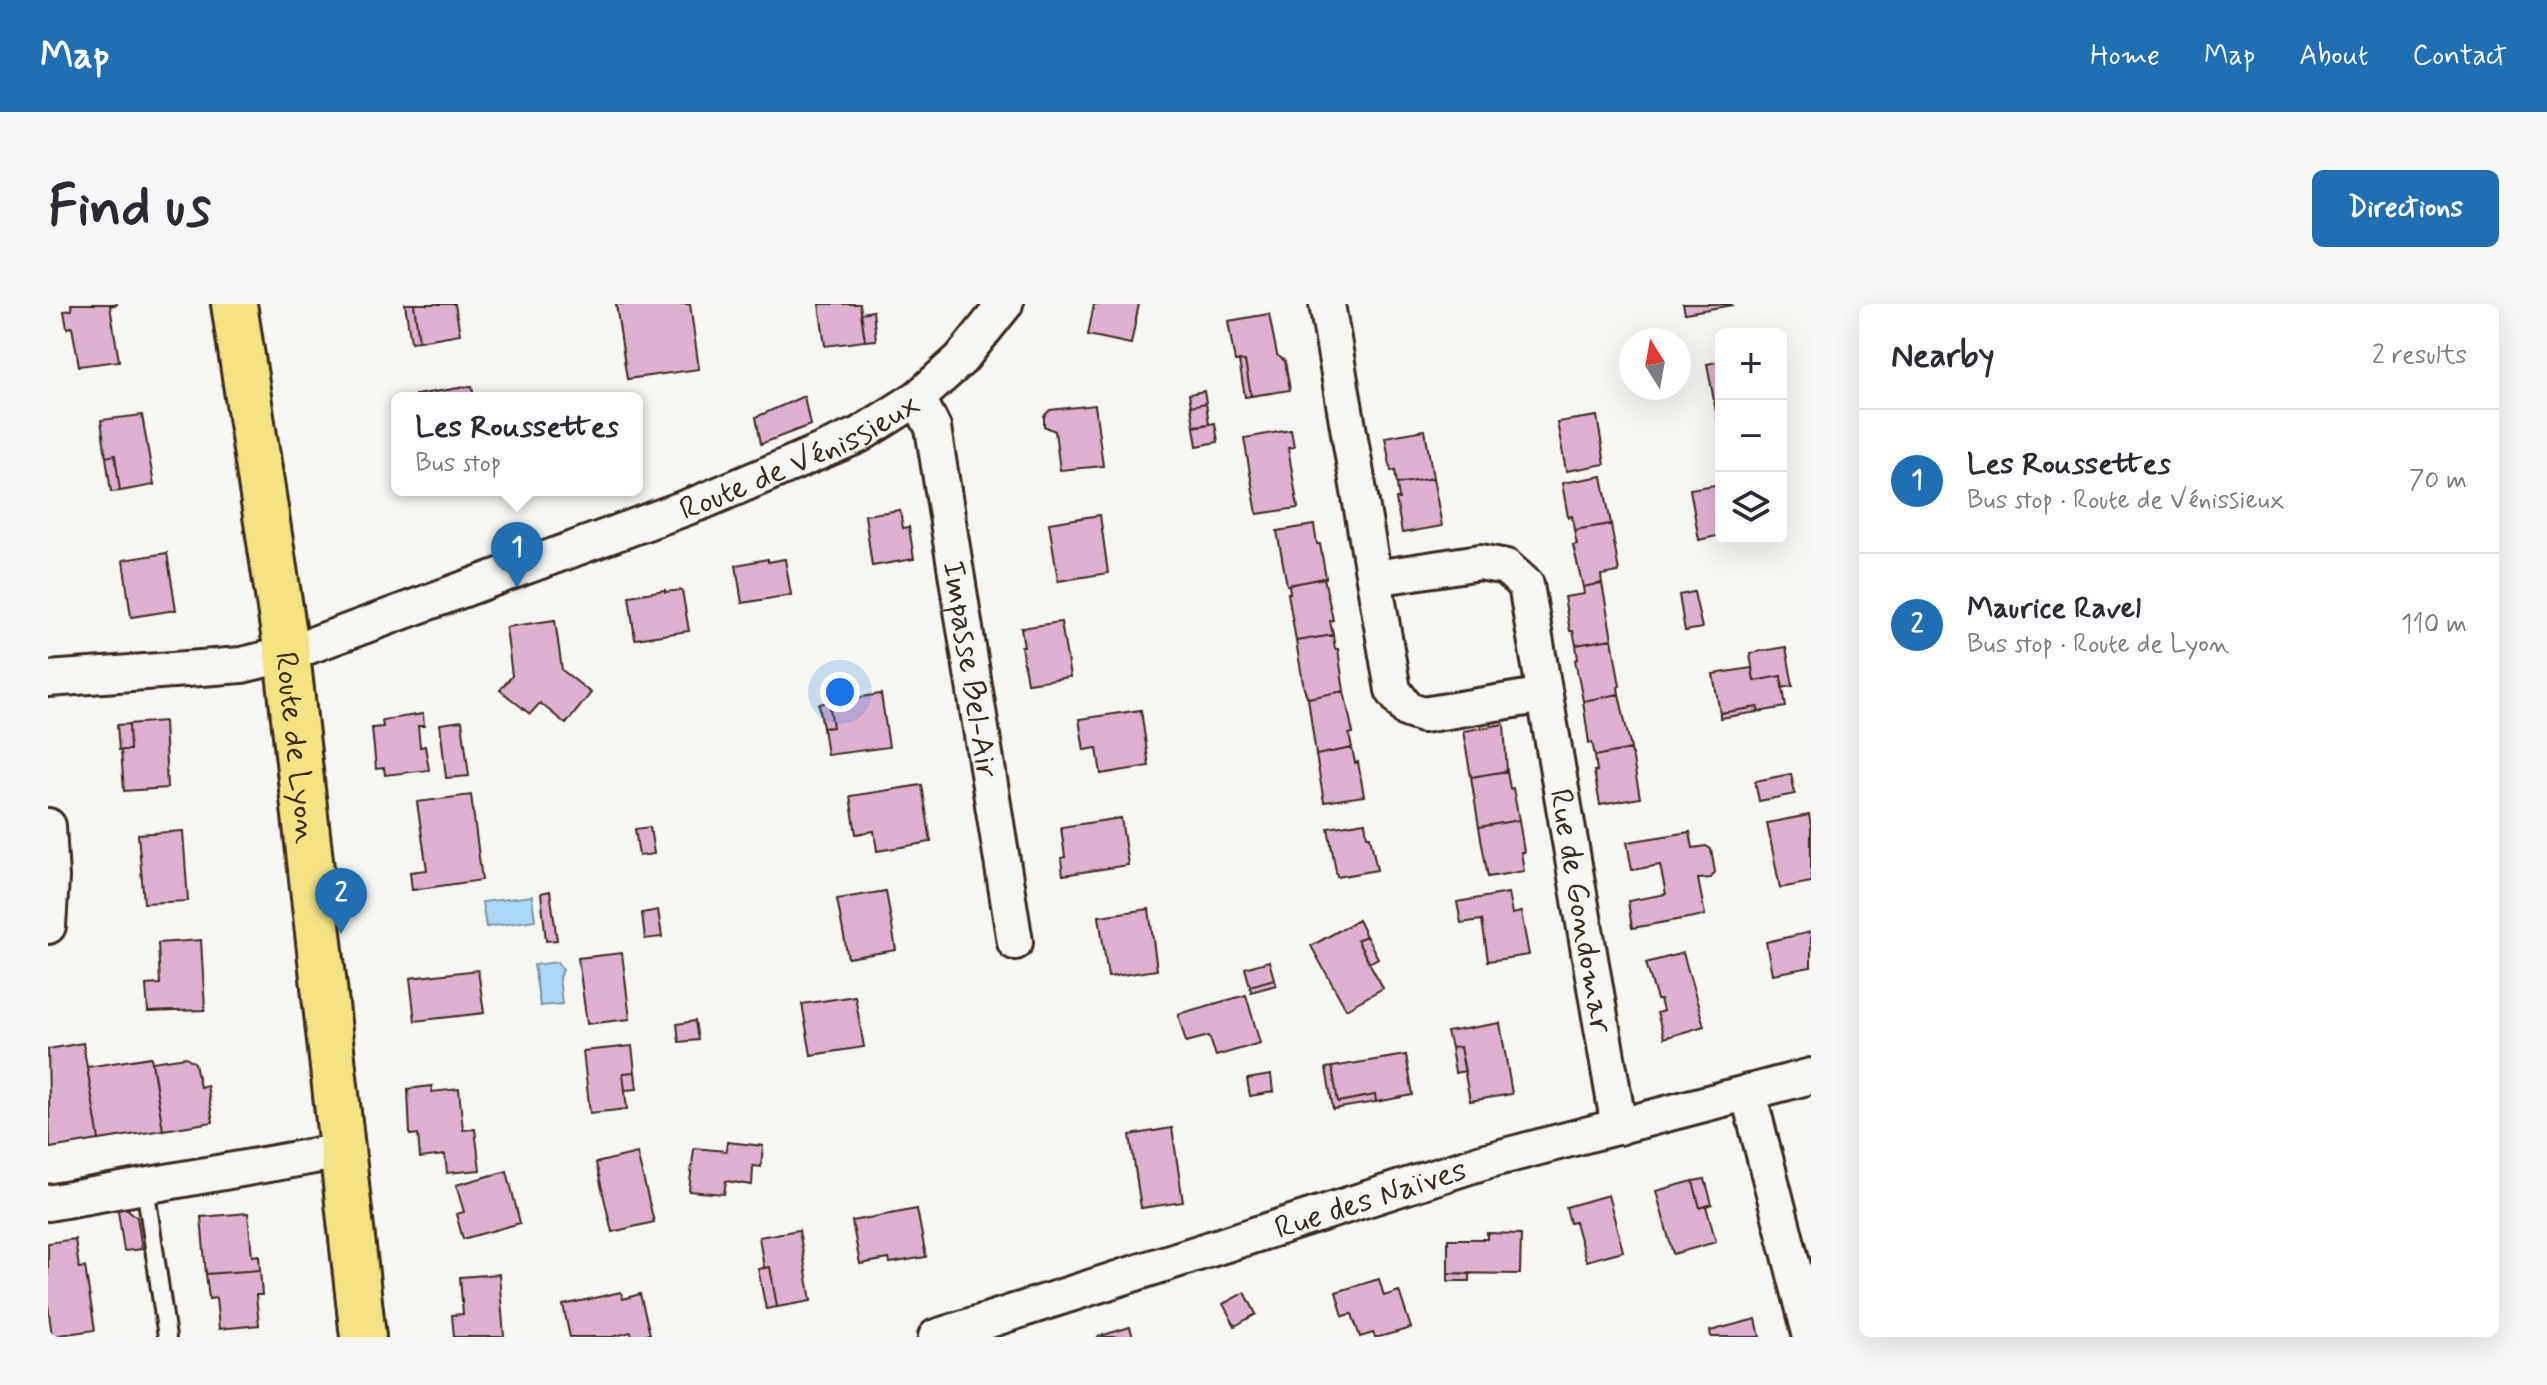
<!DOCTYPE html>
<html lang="en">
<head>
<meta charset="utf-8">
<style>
	body { margin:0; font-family:Mynerve,sans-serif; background:#f7f7f7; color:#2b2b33 }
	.controls { position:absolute; right:24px; top:24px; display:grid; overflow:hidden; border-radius:12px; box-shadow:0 8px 32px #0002 }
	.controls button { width:72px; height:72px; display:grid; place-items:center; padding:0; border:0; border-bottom:2px solid #e1e1e2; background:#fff; color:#2b2b33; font:40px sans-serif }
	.compass { position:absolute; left:1571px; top:24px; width:72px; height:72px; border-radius:50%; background:#fff; box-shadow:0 8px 32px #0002; rotate:349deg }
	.you { position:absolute; left:792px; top:388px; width:28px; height:28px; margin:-20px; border:6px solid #fff; border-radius:50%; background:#1a73e8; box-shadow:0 0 0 12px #1a73e833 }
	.badge { display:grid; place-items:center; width:52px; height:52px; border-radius:50%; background:#1f6fb2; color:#fff; font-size:26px; font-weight:700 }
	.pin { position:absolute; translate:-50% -66px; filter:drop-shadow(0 2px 4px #0008) }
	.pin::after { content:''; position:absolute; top:42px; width:28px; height:24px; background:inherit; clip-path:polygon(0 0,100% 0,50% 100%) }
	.popup { position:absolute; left:343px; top:88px; width:252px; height:104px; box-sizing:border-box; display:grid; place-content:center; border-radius:12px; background:#fff; filter:drop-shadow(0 2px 6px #0005); font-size:26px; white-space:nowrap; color:#7c7c81 }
	.popup b { font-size:30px; color:#2b2b33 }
	.popup::after { content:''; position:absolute; left:50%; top:100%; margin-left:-16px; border:16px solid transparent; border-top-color:#fff }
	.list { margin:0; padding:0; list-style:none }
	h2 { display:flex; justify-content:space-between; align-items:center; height:104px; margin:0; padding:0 32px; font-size:34px }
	h2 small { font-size:26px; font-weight:400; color:#7c7c81 }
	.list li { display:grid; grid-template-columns:52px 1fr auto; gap:24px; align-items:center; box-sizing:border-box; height:144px; padding:0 32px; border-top:2px solid #e1e1e2 }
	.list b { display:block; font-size:30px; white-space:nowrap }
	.list p { margin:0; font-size:26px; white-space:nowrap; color:#7c7c81 }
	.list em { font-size:26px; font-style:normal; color:#7c7c81 }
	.icon { flex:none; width:44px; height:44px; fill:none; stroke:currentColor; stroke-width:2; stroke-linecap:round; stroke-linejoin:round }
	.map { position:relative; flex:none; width:1763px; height:1033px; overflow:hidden; border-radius:12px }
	header { display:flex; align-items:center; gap:48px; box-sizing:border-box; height:112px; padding:0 40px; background:#1f6fb2; color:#fff }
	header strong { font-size:38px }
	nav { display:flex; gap:44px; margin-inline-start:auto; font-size:28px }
	.intro { display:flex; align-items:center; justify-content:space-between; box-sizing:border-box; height:192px; padding:0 48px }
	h1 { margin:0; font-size:56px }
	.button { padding:20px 36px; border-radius:12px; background:#1f6fb2; color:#fff; font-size:28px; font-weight:700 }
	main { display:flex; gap:48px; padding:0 48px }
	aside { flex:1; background:#fff; border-radius:12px; box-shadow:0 8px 32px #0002 }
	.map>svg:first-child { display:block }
</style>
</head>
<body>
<header>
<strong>Map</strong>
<nav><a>Home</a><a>Map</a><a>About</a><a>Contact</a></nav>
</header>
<div class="intro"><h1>Find us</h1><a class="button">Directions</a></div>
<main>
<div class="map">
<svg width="1763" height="1033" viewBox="0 0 1763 1033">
	<rect width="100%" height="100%" fill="#f6f6f2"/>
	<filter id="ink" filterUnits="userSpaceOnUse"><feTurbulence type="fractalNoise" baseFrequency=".0125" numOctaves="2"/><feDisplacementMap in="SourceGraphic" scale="16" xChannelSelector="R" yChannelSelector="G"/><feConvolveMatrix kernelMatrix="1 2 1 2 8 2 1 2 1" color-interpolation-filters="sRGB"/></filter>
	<g filter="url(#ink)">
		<path fill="#abd8f7" stroke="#7e92a0" stroke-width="2" d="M 484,592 L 487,616 L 438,623 L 434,598 Z
			M 509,658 L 515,666 L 511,673 L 514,700 L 492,702 L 486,661 Z"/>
		<path fill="#e0b0d1" stroke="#3b2a1e" stroke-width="2" d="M 23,0 L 70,0 L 62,2 L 71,57 L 31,62 L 24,23 L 19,24 L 16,7 L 24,6 Z
			M 357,0 L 366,0 L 371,37 L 363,38 Z
			M 366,0 L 407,0 L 412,30 L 371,37 Z
			M 568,0 L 642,0 L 651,65 L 579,75 Z
			M 771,0 L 812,0 L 817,37 L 777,42 Z
			M 1046,0 L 1091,0 L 1083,40 L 1040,31 Z
			M 1635,0 L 1683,0 L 1684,1 L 1637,9 Z
			M 825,7 L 828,36 L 817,37 L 813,9 Z
			M 1221,10 L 1229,51 L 1237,57 L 1242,86 L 1203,92 L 1197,57 L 1187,58 L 1180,17 Z
			M 1191,57 L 1197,57 L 1203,92 L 1197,93 Z
			M 1673,57 L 1673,134 L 1659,60 Z
			M 424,82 L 426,94 L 368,94 L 367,91 Z
			M 1156,87 L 1158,99 L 1143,102 L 1141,90 Z
			M 756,92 L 762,121 L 713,140 L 708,113 Z
			M 1158,99 L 1161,120 L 1146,122 L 1143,102 Z
			M 1047,101 L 1055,162 L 1012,166 L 1007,127 L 996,122 L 996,112 L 1002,106 Z
			M 94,111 L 106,181 L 72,187 L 67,151 L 58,153 L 53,116 Z
			M 1549,112 L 1557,160 L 1518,167 L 1509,118 Z
			M 1167,119 L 1170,138 L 1149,142 L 1146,123 Z
			M 1243,126 L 1246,143 L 1240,144 L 1250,204 L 1209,210 L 1196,134 Z
			M 1377,126 L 1385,174 L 1349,180 L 1347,166 L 1343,167 L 1337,133 Z
			M 67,151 L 72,187 L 63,188 L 58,153 Z
			M 1554,172 L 1563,220 L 1526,226 L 1524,212 L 1520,213 L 1514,179 Z
			M 1385,174 L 1394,222 L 1354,229 L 1348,195 L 1351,195 L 1349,180 Z
			M 1673,180 L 1673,231 L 1651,236 L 1642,185 Z
			M 852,206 L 855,224 L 861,223 L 866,255 L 824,262 L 817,211 Z
			M 1052,211 L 1060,269 L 1010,277 L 1001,219 Z
			M 1563,220 L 1571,268 L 1553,271 L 1554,279 L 1535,283 L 1525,241 L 1529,240 L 1526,226 Z
			M 1266,221 L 1269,240 L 1272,240 L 1278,274 L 1239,281 L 1229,227 Z
			M 119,249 L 128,306 L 83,313 L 75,256 Z
			M 720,255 L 720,258 L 737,255 L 743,291 L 694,299 L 688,261 Z
			M 1276,274 L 1285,316 L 1282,317 L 1285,331 L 1248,337 L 1240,289 L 1242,289 L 1241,281 Z
			M 1554,279 L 1564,335 L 1528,341 L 1525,327 L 1522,327 L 1516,293 L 1536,290 L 1535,283 Z
			M 617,286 L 617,288 L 634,286 L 641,327 L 587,335 L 581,292 Z
			M 1646,288 L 1654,324 L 1637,327 L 1631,291 Z
			M 507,316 L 514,366 L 543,389 L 518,420 L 492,399 L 482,410 L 452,386 L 464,372 L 458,323 Z
			M 1013,318 L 1022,373 L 979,379 L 973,342 L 976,342 L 973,324 Z
			M 1285,331 L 1287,345 L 1290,345 L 1296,387 L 1260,394 L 1256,385 L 1248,337 Z
			M 1564,335 L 1572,382 L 1570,383 L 1571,390 L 1535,397 L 1527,356 L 1530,355 L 1528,341 Z
			M 1738,343 L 1745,382 L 1734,384 L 1733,372 L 1706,377 L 1702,349 Z
			M 1704,364 L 1706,377 L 1733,372 L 1738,403 L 1710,408 L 1710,403 L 1672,409 L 1665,370 Z
			M 1296,387 L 1305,429 L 1301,430 L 1304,444 L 1268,451 L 1260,394 Z
			M 833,390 L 841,443 L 779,451 L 775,424 L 785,423 L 781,398 Z
			M 1571,390 L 1583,445 L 1547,452 L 1544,438 L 1541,439 L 1535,397 Z
			M 781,398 L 785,423 L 775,424 L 771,400 Z
			M 1710,403 L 1710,408 L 1672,414 L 1672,409 Z
			M 1093,406 L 1101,462 L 1053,470 L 1049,444 L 1036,446 L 1031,415 Z
			M 375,410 L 376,422 L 370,422 L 372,443 L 377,442 L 381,466 L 337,471 L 336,464 L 328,465 L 324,424 L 335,423 L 334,416 Z
			M 116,417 L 119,484 L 76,487 L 73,446 L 82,446 L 81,420 Z
			M 414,417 L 421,472 L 398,474 L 392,420 Z
			M 81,420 L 82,446 L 71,446 L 69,421 Z
			M 1456,420 L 1459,467 L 1423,473 L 1415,427 Z
			M 1304,444 L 1307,459 L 1310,458 L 1316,492 L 1276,498 L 1268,451 Z
			M 1583,445 L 1592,494 L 1552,501 L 1546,467 L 1549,467 L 1547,452 Z
			M 1459,467 L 1462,485 L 1465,484 L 1471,516 L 1431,523 L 1423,473 Z
			M 1743,470 L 1747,490 L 1711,497 L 1707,477 Z
			M 874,481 L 883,538 L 829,547 L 826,527 L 808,530 L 802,492 Z
			M 423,491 L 434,576 L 364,586 L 362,568 L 379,566 L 369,498 Z
			M 1761,511 L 1763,522 L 1763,578 L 1732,584 L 1719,519 Z
			M 1073,514 L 1080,561 L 1015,571 L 1013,554 L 1017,553 L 1013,523 Z
			M 1471,516 L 1476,548 L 1473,548 L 1476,567 L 1440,573 L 1431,523 Z
			M 1317,518 L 1319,532 L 1322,532 L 1329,566 L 1289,573 L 1280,524 Z
			M 602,523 L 606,550 L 591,552 L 587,525 Z
			M 135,527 L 140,597 L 96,599 L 90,530 Z
			M 1642,528 L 1645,544 L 1658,542 L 1663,545 L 1667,568 L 1663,574 L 1650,575 L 1657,611 L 1584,624 L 1580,597 L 1618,590 L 1612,561 L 1584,566 L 1579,538 Z
			M 502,587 L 509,636 L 498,637 L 493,589 Z
			M 838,587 L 848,646 L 800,654 L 789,595 Z
			M 1460,589 L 1464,610 L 1473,608 L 1481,651 L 1440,657 L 1434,616 L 1413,619 L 1409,598 Z
			M 1101,605 L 1109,666 L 1060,673 L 1051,612 Z
			M 610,606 L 614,633 L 597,635 L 594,609 Z
			M 1310,616 L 1318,632 L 1309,636 L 1335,684 L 1298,705 L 1263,642 Z
			M 1763,628 L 1763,663 L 1724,670 L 1718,638 Z
			M 1318,632 L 1330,654 L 1321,659 L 1309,636 Z
			M 153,636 L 157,706 L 100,708 L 98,681 L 112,680 L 110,639 Z
			M 574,649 L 582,715 L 539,720 L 530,654 Z
			M 1635,649 L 1656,722 L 1616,734 L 1609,709 L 1615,707 L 1612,696 L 1609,696 L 1598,659 Z
			M 1221,657 L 1226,675 L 1202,682 L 1197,664 Z
			M 430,666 L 436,709 L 367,717 L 362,674 Z
			M 1226,675 L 1228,681 L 1203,688 L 1202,682 Z
			M 1198,691 L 1212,739 L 1168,752 L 1161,732 L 1138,738 L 1130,710 Z
			M 807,692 L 816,743 L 763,751 L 754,700 Z
			M 647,717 L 650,736 L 631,738 L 629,720 Z
			M 1452,719 L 1464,790 L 1422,797 L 1412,743 L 1403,744 L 1399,728 Z
			M 35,739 L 51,836 L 2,844 L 0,745 Z
			M 584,742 L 587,768 L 575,769 L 579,805 L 542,809 L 535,747 Z
			M 1412,743 L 1417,767 L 1407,769 L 1403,744 Z
			M 1358,751 L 1365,791 L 1328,798 L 1327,791 L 1290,798 L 1284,763 Z
			M 103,753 L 115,826 L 51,836 L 39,763 Z
			M 138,753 L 147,759 L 152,783 L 159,781 L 165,818 L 115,826 L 104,758 Z
			M 1284,763 L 1290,798 L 1327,791 L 1328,798 L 1285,805 L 1278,764 Z
			M 587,768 L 589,785 L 577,786 L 575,769 Z
			M 1223,771 L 1225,788 L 1202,792 L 1199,775 Z
			M 384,782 L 384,788 L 411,785 L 415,826 L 427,825 L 432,866 L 399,869 L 397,851 L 372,854 L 370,830 L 362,831 L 360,785 Z
			M 1124,824 L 1135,898 L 1093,904 L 1082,831 Z
			M 679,838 L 715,842 L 713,863 L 705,862 L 704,881 L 678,877 L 676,890 L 641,887 L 646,844 L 678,847 Z
			M 589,849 L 606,918 L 564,928 L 548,859 Z
			M 459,867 L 472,919 L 415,935 L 408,910 L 416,908 L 408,881 Z
			M 1657,875 L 1664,900 L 1652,904 L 1645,877 Z
			M 1645,877 L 1652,904 L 1658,902 L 1668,938 L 1625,950 L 1608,887 Z
			M 1560,891 L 1575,947 L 1538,957 L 1527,918 L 1522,919 L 1518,903 Z
			M 69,900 L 73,900 L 89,913 L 94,945 L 76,947 Z
			M 869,905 L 878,953 L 842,959 L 841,955 L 812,960 L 804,917 Z
			M 200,909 L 204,952 L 211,951 L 212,966 L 158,970 L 153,913 Z
			M 751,926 L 763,997 L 729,1003 L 722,963 L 716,964 L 711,933 Z
			M 1439,929 L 1473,930 L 1472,970 L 1400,969 L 1400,935 L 1439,935 Z
			M 27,935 L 31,964 L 37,963 L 47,1026 L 4,1032 L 0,1001 L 0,939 Z
			M 722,963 L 729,1003 L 718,1005 L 710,965 Z
			M 212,966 L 214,991 L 208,991 L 211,1021 L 171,1025 L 168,994 L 161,995 L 158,970 Z
			M 1400,969 L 1422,970 L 1422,977 L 1400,977 Z
			M 451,970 L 456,1033 L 406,1033 L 404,1011 L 415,1010 L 412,973 Z
			M 1331,975 L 1336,992 L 1351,987 L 1363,1024 L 1331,1033 L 1327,1033 L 1325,1029 L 1312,1033 L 1304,1010 L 1295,1012 L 1288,988 Z
			M 573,988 L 575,995 L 592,990 L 602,1030 L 584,1033 L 583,1028 L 564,1033 L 522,1033 L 515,1001 Z
			M 1197,988 L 1208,1010 L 1187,1022 L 1175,1000 Z
			M 1708,1015 L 1712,1033 L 1663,1033 L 1662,1027 Z
			M 1082,1023 L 1085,1033 L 1049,1033 Z"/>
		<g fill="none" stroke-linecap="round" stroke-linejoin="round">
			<g stroke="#3b2a1e" stroke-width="22">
				<path id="service" d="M 97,882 L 119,1033"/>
			</g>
			<g stroke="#3b2a1e" stroke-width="40">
				<g id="minor">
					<path d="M 1279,0 L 1345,386 L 1360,406 L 1375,411 L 1497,391"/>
					<path id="s1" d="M 870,94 L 885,124 L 967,638"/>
					<path id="s2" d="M 1327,274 L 1432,258 L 1458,263 L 1478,281 L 1571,823"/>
					<path id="s3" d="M 0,375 L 194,361 L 239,350 L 656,197 L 811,131 L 870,94 L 913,55 L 957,0"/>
					<path d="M 0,522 L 3,574 L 0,622"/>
					<path d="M 1700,788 L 1763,1033"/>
					<path d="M 0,899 L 294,847"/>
					<path id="s4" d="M 888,1033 L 1434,858 L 1763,772"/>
				</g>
			</g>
			<g stroke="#3b2a1e" stroke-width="50">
				<g id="primary">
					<path id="s5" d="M 186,0 L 239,350 L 315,1033"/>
				</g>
			</g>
			<use href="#service" stroke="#f6f6f2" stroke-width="16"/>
			<use href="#minor" stroke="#f6f6f2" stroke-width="34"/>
			<use href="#primary" stroke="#f4e382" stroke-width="44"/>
		</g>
	</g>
	<g text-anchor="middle" stroke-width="7" stroke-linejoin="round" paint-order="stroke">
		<g font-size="32" fill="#3b2a1e" stroke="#f6f6f2">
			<text dy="11" stroke="none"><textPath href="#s3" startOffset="790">Route de Vénissieux</textPath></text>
			<text dy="11" stroke="none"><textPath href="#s1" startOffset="278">Impasse Bel-Air</textPath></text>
			<text dy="11" stroke="none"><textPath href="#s5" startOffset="448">Route de Lyon</textPath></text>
			<text dy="11" stroke="none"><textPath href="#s2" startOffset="490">Rue de Gondomar</textPath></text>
			<text dy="11" stroke="none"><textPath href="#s4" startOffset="456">Rue des Naïves</textPath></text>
		</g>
	</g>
</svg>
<div class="controls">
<button>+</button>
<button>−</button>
<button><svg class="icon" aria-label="layers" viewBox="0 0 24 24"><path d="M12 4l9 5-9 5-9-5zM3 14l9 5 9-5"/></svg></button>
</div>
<svg class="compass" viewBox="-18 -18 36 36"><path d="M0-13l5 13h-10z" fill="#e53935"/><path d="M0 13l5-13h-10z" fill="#7c7c81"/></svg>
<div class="you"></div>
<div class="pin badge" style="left:469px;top:284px">1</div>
<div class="popup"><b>Les Roussettes</b>Bus stop</div>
<div class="pin badge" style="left:293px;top:630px">2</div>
</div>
<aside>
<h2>Nearby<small>2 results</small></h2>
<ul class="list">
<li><span class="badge">1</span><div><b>Les Roussettes</b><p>Bus stop · Route de Vénissieux</p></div><em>70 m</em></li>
<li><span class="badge">2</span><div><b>Maurice Ravel</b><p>Bus stop · Route de Lyon</p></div><em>110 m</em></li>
</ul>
</aside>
</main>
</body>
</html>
